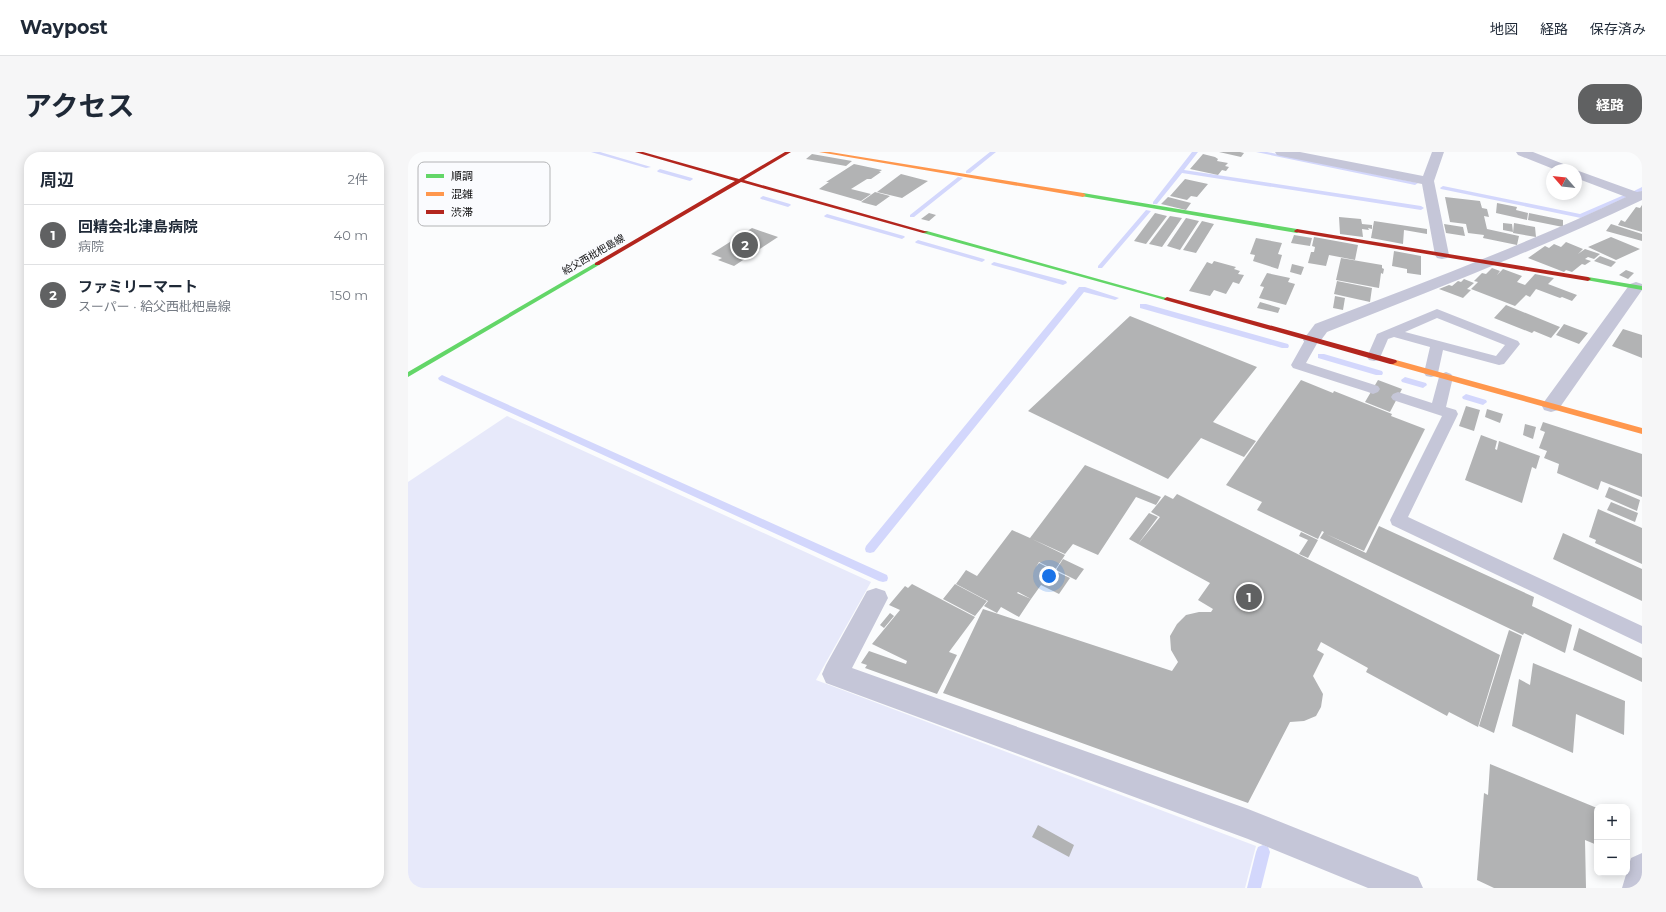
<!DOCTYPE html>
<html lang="ja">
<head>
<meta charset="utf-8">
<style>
	body { margin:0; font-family:Montserrat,"Noto Sans JP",sans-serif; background:#f6f6f7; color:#1f2937 }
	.controls { position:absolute; right:12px; bottom:12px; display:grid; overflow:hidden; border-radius:8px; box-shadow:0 2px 10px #0003 }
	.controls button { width:36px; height:36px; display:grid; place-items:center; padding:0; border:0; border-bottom:1px solid #e0e1e3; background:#fff; color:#1f2937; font:20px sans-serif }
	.compass { position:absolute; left:1138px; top:12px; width:36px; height:36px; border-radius:50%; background:#fff; box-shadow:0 2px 10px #0003; rotate:298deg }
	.you { position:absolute; left:641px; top:424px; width:14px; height:14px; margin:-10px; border:3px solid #fff; border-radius:50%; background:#1a73e8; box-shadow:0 0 0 6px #1a73e833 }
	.badge { display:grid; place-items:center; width:26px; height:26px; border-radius:50%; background:#606162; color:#fff; font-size:13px; font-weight:700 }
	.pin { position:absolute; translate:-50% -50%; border:2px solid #fff; box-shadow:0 1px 4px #0006 }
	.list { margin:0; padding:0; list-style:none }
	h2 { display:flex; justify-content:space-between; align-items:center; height:52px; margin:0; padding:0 16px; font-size:17px }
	h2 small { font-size:13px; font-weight:400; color:#747a83 }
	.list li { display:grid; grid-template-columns:26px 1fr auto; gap:12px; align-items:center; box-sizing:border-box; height:60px; padding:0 16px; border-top:1px solid #e0e1e3 }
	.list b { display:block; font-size:15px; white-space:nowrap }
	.list p { margin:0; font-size:13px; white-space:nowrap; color:#747a83 }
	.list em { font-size:13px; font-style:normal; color:#747a83 }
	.map { position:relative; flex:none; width:1234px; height:736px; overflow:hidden; border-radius:16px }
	header { display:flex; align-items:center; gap:24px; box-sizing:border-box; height:56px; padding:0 20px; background:#fff; border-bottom:1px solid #e0e1e3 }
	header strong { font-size:19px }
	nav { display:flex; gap:22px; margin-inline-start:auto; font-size:14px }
	.intro { display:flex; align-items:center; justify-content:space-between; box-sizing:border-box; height:96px; padding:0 24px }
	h1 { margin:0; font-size:28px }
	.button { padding:10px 18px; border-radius:16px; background:#606162; color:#fff; font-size:14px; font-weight:700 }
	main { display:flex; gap:24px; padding:0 24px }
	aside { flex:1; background:#fff; border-radius:16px; box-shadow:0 2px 10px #0003 }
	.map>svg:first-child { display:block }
</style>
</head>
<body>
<header>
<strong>Waypost</strong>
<nav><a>地図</a><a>経路</a><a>保存済み</a></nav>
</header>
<div class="intro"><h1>アクセス</h1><a class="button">経路</a></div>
<main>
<aside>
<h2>周辺<small>2件</small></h2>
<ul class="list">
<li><span class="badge">1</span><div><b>回精会北津島病院</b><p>病院</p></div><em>40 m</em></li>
<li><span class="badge">2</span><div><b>ファミリーマート</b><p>スーパー · 給父西枇杷島線</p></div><em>150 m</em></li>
</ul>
</aside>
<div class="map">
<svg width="1234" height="736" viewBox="0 0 1234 736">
	<rect width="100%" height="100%" fill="#fbfcfd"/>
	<path fill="#e7e9fa" d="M 99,264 L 463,430 L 408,528 L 848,694 L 837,736 L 0,736 L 0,330 Z"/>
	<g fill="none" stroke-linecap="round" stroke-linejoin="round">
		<path fill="#d3d7fc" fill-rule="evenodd" d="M 183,0 L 192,0 L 243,15 L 238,16 Z
			M 582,0 L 588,0 L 562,21 L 558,21 L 558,19 Z
			M 784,0 L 790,0 L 776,18 L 1013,54 L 1016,56 L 1013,58 L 774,21 L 749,52 L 745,52 L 745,50 Z
			M 848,0 L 859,0 L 1010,31 L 1007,33 Z
			M 252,17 L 284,26 L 285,27 L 282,29 L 250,20 L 249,19 Z
			M 550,25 L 555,26 L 506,65 L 502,65 L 502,63 Z
			M 1035,34 L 1172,62 L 1216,43 L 1221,44 L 1173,66 L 1033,37 L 1032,36 Z
			M 1234,35 L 1234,39 L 1227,42 L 1224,40 Z
			M 355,44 L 382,52 L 383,53 L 380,55 L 353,47 L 352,46 Z
			M 738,58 L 743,59 L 694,116 L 690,116 L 690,114 Z
			M 419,62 L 496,84 L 497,85 L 494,87 L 417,65 L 416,64 Z
			M 510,88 L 576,107 L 577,108 L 574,110 L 508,91 L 507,90 Z
			M 586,110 L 658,129 L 659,131 L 655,133 L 584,113 L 583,112 Z
			M 671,135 L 677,135 L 711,146 L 707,148 L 676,140 L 466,400 L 462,401 L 458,400 L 457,397 L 458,394 Z
			M 732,152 L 738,152 L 880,192 L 881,194 L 880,196 L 874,196 L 732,156 Z
			M 910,202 L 916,202 L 974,219 L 975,221 L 974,223 L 968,223 L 910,206 Z
			M 34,223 L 479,423 L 480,426 L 479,429 L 475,430 L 471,429 L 31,228 L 30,226 Z
			M 997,225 L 1018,231 L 1019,233 L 1015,236 L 994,230 L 993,228 Z
			M 1058,242 L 1078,248 L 1079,250 L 1075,253 L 1055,247 L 1054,245 Z
			M 855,693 L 860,695 L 862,700 L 853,736 L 839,736 L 848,700 L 850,695 Z"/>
	</g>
	<path fill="#b2b3b4" d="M 811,0 L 832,0 L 836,1 L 833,5 Z
		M 404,2 L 444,9 L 438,14 L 398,7 Z
		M 795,2 L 807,5 L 810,7 L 809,9 L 820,11 L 817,14 L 821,15 L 818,19 L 814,18 L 810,23 L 782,17 Z
		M 446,12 L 474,18 L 471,20 L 473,20 L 463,27 L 459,27 L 443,37 L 463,42 L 453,49 L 411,37 L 421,30 L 418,30 Z
		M 493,22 L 520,29 L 494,46 L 469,40 Z
		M 777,27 L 800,32 L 789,45 L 783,44 L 779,48 L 762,44 Z
		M 467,40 L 482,44 L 468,54 L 453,50 Z
		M 760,45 L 783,51 L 778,58 L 753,52 Z
		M 1037,45 L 1072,49 L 1074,56 L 1079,57 L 1081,65 L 1076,64 L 1079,77 L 1111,84 L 1109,93 L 1075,86 L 1076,83 L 1060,81 L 1058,72 L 1042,70 Z
		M 1089,51 L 1109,55 L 1108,58 L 1120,61 L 1119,68 L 1088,61 Z
		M 1234,53 L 1234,80 L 1210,73 L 1213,68 L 1217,70 L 1228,55 L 1232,56 Z
		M 521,61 L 528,63 L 521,69 L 513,67 Z
		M 747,61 L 759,64 L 738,92 L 726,89 Z
		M 1121,61 L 1155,68 L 1155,75 L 1120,68 Z
		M 762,64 L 774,66 L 754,95 L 741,92 Z
		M 931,65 L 953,67 L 954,72 L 964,73 L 964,77 L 960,76 L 961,78 L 954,77 L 955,85 L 932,82 Z
		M 778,66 L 791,69 L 772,98 L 759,94 Z
		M 794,69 L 806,72 L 788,101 L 775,98 Z
		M 966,69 L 1019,77 L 1019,82 L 996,78 L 995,92 L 963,86 Z
		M 1095,71 L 1104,72 L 1105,80 L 1095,78 Z
		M 1106,71 L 1127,75 L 1128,85 L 1105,81 Z
		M 1036,72 L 1055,75 L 1057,84 L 1038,81 Z
		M 1203,72 L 1234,82 L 1234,89 L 1198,79 Z
		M 344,76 L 370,85 L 326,114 L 310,108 L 314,106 L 303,102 Z
		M 886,83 L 904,86 L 902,94 L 883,91 Z
		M 906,85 L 950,93 L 947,108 L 921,103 L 918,114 L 900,111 L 903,100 L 906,100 L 907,95 L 904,94 Z
		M 1203,85 L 1232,97 L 1208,108 L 1180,95 Z
		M 848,86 L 874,91 L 870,102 L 874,103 L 870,117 L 845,109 L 847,103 L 842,102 Z
		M 1158,90 L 1175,97 L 1170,102 L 1177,97 L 1192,102 L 1186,107 L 1180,105 L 1177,107 L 1183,109 L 1177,113 L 1174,112 L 1164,120 L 1158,118 L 1156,120 L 1120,106 L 1137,94 L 1141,96 L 1146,92 L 1153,95 Z
		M 986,99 L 1013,104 L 1013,123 L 999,121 L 999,117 L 984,114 Z
		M 1192,104 L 1208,110 L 1203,115 L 1186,109 Z
		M 933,106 L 974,113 L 974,116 L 976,117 L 975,122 L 973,121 L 971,136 L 928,128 Z
		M 806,109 L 828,115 L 826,117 L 832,119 L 830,122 L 836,123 L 831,132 L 825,130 L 818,142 L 806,138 L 802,144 L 781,139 L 799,110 L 804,112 Z
		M 884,112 L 896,115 L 893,123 L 882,120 Z
		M 1084,116 L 1092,119 L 1089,123 L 1095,117 L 1114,124 L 1109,130 L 1117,133 L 1127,122 L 1146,126 L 1140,132 L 1169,143 L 1164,149 L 1154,145 L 1152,146 L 1128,137 L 1122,145 L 1118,143 L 1107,154 L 1063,137 L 1070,130 L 1066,129 L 1074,121 L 1078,122 Z
		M 1218,118 L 1226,121 L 1220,127 L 1211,123 Z
		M 859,121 L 882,126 L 880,130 L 887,132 L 878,153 L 851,146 L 856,135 L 852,134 Z
		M 1056,127 L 1066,131 L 1059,137 L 1063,138 L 1055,146 L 1031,137 L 1041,133 L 1044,134 L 1050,129 L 1053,130 Z
		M 929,129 L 964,136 L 962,150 L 926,142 Z
		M 927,144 L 937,146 L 935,158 L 925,156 Z
		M 852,150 L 872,156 L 870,161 L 849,156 Z
		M 1098,153 L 1152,175 L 1143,186 L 1126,179 L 1124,181 L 1086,166 Z
		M 722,164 L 849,215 L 805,270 L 848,289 L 836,305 L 793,286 L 760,327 L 620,259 Z
		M 1156,172 L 1180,181 L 1171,192 L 1148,183 Z
		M 1215,177 L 1234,183 L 1234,206 L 1204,194 Z
		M 893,228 L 925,241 L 926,239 L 984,262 L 983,264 L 1017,277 L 956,399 L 918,382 L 958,401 L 971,374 L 1126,445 L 1124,454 L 1164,473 L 1157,501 L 1116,481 L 1115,483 L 912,386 L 916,380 L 914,379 L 910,387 L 849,358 L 854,350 L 818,333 Z
		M 970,228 L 994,237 L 982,260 L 957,250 Z
		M 1058,254 L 1072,258 L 1066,279 L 1051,274 Z
		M 1079,257 L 1095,262 L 1092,271 L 1077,265 Z
		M 1135,270 L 1234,302 L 1234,345 L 1193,329 L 1190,338 L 1149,321 L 1151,312 L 1136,306 L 1139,299 L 1131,296 L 1137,280 L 1132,278 Z
		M 1117,272 L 1128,275 L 1125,287 L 1115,283 Z
		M 1073,283 L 1089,289 L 1087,297 L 1089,298 L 1091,289 L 1132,304 L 1128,317 L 1124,315 L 1114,351 L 1057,328 Z
		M 677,313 L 753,345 L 748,353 L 728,345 L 690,403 L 665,392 L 657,402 L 624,387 L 657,403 L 647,418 L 631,410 L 628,415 L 631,411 L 647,419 L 646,420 L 647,419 L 662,426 L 651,442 L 633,433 L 623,447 L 610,440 L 609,441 L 623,447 L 611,465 L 593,455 L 589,461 L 576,454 L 580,449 L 548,432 L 558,418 L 569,424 L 604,378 L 622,386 Z
		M 1201,335 L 1232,348 L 1229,359 L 1197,345 Z
		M 769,342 L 1092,503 L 1070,575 L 1041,560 L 1039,564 L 958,520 L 960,516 L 913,490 L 909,498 L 916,502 L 905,524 L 915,542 L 913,555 L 908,564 L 896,569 L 882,570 L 840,651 L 535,541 L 575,457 L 764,519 L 770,510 L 763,498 L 762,484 L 769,472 L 778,463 L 791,460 L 803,460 L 805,457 L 790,448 L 802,431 L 730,392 L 752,365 L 743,360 L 757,343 L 765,347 Z
		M 1203,350 L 1230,361 L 1227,370 L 1199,358 Z
		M 1190,357 L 1234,376 L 1234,412 L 1187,391 L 1188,388 L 1181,385 Z
		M 741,361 L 750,365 L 730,392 L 721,387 Z
		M 893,380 L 910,388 L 900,406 L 891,402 L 900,388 L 891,384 Z
		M 1155,381 L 1234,417 L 1234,449 L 1145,407 Z
		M 655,407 L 676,417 L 668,428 L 648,418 Z
		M 504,432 L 567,465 L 541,500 L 549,503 L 529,542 L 457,516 L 459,513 L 453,511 L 461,499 L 498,512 L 499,509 L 464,492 L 492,458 L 481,453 L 497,434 L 500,436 Z
		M 547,432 L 579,449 L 567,464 L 535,447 Z
		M 482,461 L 486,464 L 476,476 L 472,473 Z
		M 1171,476 L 1234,506 L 1234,530 L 1165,498 Z
		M 1101,478 L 1114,484 L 1086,581 L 1071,574 Z
		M 1125,511 L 1217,549 L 1216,583 L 1168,562 L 1165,601 L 1104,574 L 1111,527 L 1122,533 Z
		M 1082,612 L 1189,656 L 1189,693 L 1177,688 L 1178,736 L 1086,736 L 1069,728 L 1076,641 L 1080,643 Z
		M 630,673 L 666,693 L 661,705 L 624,685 Z"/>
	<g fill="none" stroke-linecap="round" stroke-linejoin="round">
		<path fill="#c5c6d8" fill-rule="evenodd" d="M 1029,157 L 1110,189 L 1112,192 L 1096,212 L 1091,213 L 1035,198 L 1030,221 L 1028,224 L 1023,225 L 1018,224 L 1016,221 L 1022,195 L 986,185 L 980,187 L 971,208 L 966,209 L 961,208 L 959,205 L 969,182 ZM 1029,166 L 1097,193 L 1088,204 L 997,180 Z
			M 904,184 L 909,185 L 911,188 L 898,211 L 970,234 L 972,237 L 970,240 L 965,242 L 960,240 L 885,216 L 883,213 L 897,188 L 899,185 Z
			M 1038,220 L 1043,222 L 1045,225 L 1038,255 L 1048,258 L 1050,262 L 1000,365 L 1234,474 L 1234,492 L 984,373 L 982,368 L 1034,264 L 985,248 L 983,245 L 985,242 L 990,240 L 1024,251 L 1031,225 L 1033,222 Z"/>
		<path fill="#c5c6d8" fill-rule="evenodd" d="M 867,0 L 892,0 L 1015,24 L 1024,0 L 1036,0 L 1026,29 L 1041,103 L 1039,106 L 1034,107 L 1029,106 L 1027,103 L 1014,32 L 873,4 L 869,3 Z
			M 1108,0 L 1125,0 L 1163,15 L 1165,18 L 1148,18 L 1110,3 Z
			M 1168,18 L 1229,40 L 1234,39 L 1234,48 C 1131,97 1025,138 919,180 C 913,188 910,195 898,192 L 895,188 L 907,172 C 1012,132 1116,93 1218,45 L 1168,26 Z
			M 1228,130 L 1234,132 L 1234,138 L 1150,258 L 1143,260 L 1136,258 L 1134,254 L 1136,250 L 1222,132 Z
			M 468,436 L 477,439 L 480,446 L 444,516 L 840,657 L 1010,725 L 1015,736 L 960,736 L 840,687 L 418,531 L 414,522 L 418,513 L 459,439 Z
			M 1234,701 L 1234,736 L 1214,736 L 1223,706 Z"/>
		<path fill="#63d668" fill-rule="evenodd" d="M 675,41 L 889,77 L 892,79 L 889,81 L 673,44 L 673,42 Z
			M 515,79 L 519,79 L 762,147 L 757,148 L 515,81 Z
			M 189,110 L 192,112 L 191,113 L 0,225 L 0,220 Z
			M 1180,125 L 1234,134 L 1234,138 L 1178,128 L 1178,126 Z"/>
		<path fill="#ff974d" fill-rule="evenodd" d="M 411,0 L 422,0 L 675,41 L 678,43 L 675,45 Z
			M 982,208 L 988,208 L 1234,276 L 1234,282 L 982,212 Z"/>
		<path fill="#b3261e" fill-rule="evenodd" d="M 227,0 L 235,0 L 331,27 L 377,0 L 383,0 L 336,28 L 520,80 L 515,81 L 333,30 L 191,113 L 187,113 L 187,111 L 327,29 Z
			M 889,77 L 1180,125 L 1183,127 L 1180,129 L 887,80 L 886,79 Z
			M 759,145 L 988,208 L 989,210 L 985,212 L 982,212 L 757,148 L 756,147 Z"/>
	</g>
	<g text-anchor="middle" stroke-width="3.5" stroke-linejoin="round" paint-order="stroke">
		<g font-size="10" fill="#0d0d0e" stroke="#fafbfe">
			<text transform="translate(185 102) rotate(-30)" y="4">給父西枇杷島線</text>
		</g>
	</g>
	<rect x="10" y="10" width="132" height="64" rx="6" fill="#fafbfe" stroke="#b3b4b6" stroke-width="1"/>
	<rect x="18" y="22" width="18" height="4" fill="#63d668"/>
	<rect x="18" y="40" width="18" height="4" fill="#ff974d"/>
	<rect x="18" y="58" width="18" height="4" fill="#b3261e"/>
	<g font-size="11" fill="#0d0d0e">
		<text x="43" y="28">順調</text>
		<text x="43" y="46">混雑</text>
		<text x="43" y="64">渋滞</text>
	</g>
</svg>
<div class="controls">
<button>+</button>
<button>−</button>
</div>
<svg class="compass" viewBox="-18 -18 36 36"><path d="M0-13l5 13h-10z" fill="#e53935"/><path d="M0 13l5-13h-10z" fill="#747a83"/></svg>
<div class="you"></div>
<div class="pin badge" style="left:841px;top:445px">1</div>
<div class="pin badge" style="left:337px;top:93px">2</div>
</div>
</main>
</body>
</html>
